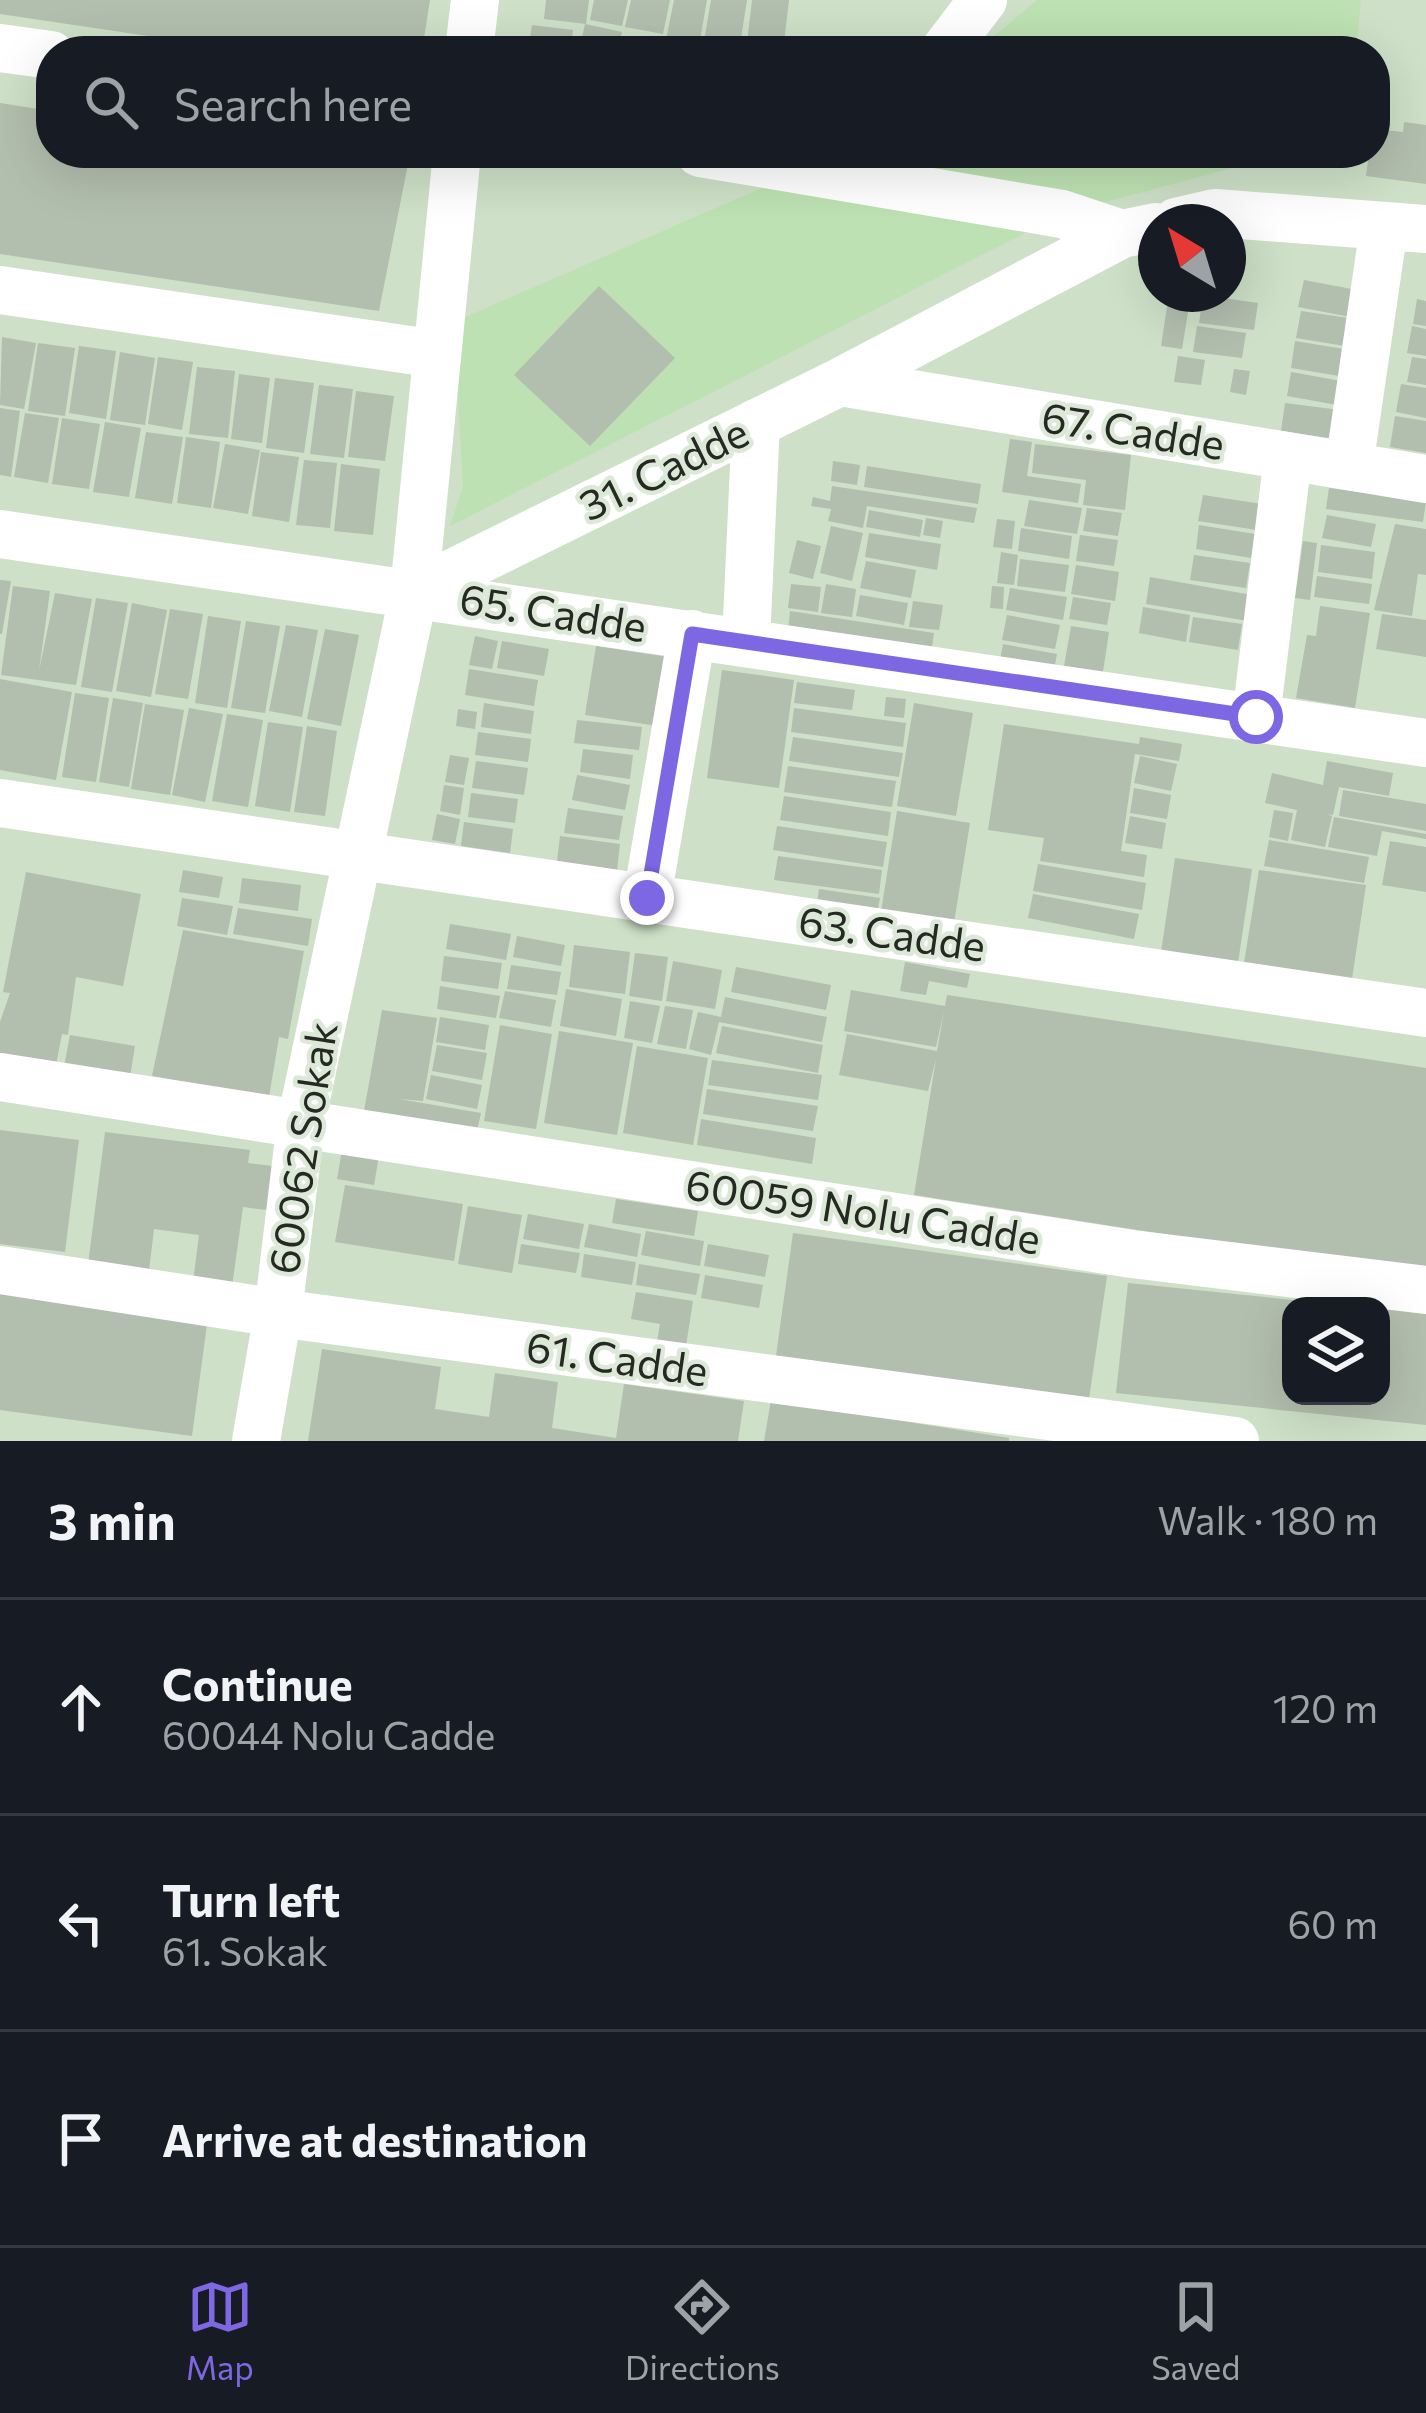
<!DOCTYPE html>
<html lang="en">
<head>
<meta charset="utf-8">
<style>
	body { margin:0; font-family:Commissioner,sans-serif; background:#20242c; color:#f1f3f6 }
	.controls { position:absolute; right:36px; bottom:36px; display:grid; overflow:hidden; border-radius:24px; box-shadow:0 12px 48px #0002 }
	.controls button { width:108px; height:108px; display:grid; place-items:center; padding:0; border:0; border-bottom:3px solid #363941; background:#171b24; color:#f1f3f6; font:60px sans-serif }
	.compass { position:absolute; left:1138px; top:204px; width:108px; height:108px; border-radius:50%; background:#171b24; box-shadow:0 12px 48px #0002; rotate:322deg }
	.stop { position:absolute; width:36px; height:36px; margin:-27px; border:9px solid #7e67e2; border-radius:50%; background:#fff }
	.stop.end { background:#7e67e2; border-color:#fff; box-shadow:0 3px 12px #0008 }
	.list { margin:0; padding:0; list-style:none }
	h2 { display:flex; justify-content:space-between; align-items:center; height:156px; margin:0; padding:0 48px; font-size:51px }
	h2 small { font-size:39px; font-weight:400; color:#9ea1a6 }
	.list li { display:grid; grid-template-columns:78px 1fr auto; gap:36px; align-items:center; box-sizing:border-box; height:216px; padding:0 48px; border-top:3px solid #363941 }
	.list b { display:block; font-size:45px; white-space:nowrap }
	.list p { margin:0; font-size:39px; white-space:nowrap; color:#9ea1a6 }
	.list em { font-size:39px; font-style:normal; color:#9ea1a6 }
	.icon { flex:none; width:66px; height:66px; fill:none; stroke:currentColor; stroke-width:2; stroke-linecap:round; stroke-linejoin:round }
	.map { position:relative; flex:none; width:1426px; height:1441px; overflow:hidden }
	.search { position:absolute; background:#171b24; box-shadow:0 12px 48px #0002; left:36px; right:36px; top:36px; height:132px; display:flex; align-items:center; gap:30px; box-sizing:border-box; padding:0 42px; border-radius:48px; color:#9ea1a6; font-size:45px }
	.sheet { height:804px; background:#171b24 }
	nav { display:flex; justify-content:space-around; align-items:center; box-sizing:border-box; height:168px; border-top:3px solid #363941; background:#171b24; font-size:33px; color:#9ea1a6 }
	nav a { display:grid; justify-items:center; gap:6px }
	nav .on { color:#7e67e2 }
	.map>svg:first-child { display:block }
</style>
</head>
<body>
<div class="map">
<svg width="1426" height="1441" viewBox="0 0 1426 1441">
	<rect width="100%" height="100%" fill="#dce9d8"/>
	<path fill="#cee0c8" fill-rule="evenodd" d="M 0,0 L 1426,0 L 1426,1441 L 0,1441 ZM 51,51 L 1375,51 L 1375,153 L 51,153 ZM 1156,222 L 1228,222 L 1228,294 L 1156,294 ZM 1291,1306 L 1381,1306 L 1381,1396 L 1291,1396 Z"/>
	<path fill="#bde1b2" d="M 1037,0 L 1361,0 L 1356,51 L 976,51 Z
		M 842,153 L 1345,153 L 1344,165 L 1273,157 L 1062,214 L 450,526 L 463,486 L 454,322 Z"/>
	<path fill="#b2beae" d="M 0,0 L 430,0 L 422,51 L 249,51 L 0,14 Z
		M 546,0 L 589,0 L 586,24 L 544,19 Z
		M 594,0 L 628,0 L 622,26 L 590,20 Z
		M 631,0 L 670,0 L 663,34 L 625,27 Z
		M 674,0 L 707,0 L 699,46 L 666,40 Z
		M 711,0 L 747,0 L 739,51 L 703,47 Z
		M 752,0 L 789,0 L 783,51 L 746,51 Z
		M 585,24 L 622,32 L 617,51 L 579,51 Z
		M 532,25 L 573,30 L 570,51 L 528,51 Z
		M 626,36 L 659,43 L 657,51 L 623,51 Z
		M 664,43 L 692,49 L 692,51 L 662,51 Z
		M 0,103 L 51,111 L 51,153 L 334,153 L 408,164 L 379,311 L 0,254 Z
		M 1404,122 L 1426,125 L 1426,184 L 1366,176 L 1369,153 L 1375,153 L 1375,129 L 1403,132 Z
		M 1304,280 L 1362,291 L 1356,318 L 1298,307 Z
		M 599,286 L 675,358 L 590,446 L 514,375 Z
		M 1169,294 L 1191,294 L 1182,349 L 1161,346 Z
		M 1203,295 L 1258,303 L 1254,330 L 1199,323 Z
		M 1417,299 L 1426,301 L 1426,326 L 1413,324 Z
		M 1301,311 L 1355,319 L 1351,347 L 1296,338 Z
		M 1197,326 L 1246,333 L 1242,358 L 1193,352 Z
		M 1412,326 L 1426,329 L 1426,356 L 1407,353 Z
		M 2,337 L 36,343 L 24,409 L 0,405 Z
		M 1295,341 L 1350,350 L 1345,377 L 1291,368 Z
		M 38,343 L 75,348 L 65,416 L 28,411 Z
		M 79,346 L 116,351 L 106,419 L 69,413 Z
		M 120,352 L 155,358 L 145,425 L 110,420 Z
		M 1178,356 L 1205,360 L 1201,385 L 1174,382 Z
		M 158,357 L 193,362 L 182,430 L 148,424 Z
		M 1412,357 L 1426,359 L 1426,385 L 1407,382 Z
		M 197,367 L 235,371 L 228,438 L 189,434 Z
		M 1234,369 L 1250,371 L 1246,395 L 1230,392 Z
		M 1291,372 L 1347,382 L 1343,406 L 1287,396 Z
		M 239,374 L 270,378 L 262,443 L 231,439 Z
		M 275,378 L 314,383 L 304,453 L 266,448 Z
		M 1401,384 L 1426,388 L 1426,418 L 1396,412 Z
		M 319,385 L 353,389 L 344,458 L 310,454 Z
		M 356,391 L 394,396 L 385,461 L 348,457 Z
		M 1285,403 L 1340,410 L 1336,439 L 1281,431 Z
		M 0,408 L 20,411 L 11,477 L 0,475 Z
		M 25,413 L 59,418 L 48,483 L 14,477 Z
		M 1395,416 L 1426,421 L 1426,453 L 1390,447 Z
		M 62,418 L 100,424 L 89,489 L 52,484 Z
		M 105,422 L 141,428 L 129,497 L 93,492 Z
		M 146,432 L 183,437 L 172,504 L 135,498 Z
		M 186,437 L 220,442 L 211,508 L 177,503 Z
		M 1010,439 L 1032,442 L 1027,476 L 1081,484 L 1078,503 L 1002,492 Z
		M 225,444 L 260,450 L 248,514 L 213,508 Z
		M 1035,444 L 1131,455 L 1125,510 L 1083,505 L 1086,480 L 1032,473 Z
		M 261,452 L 299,457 L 289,522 L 252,516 Z
		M 304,460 L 337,463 L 330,528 L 296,525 Z
		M 833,461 L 860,465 L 857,485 L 831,481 Z
		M 341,464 L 380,469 L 373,535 L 334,531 Z
		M 867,466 L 981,484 L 978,504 L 864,487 Z
		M 832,486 L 977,508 L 974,523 L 867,506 L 863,528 L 828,521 L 831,509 L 811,506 L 813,497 L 830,501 Z
		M 1329,488 L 1426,501 L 1423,522 L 1326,509 Z
		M 1203,495 L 1262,504 L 1257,530 L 1198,521 Z
		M 1029,500 L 1082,508 L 1077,534 L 1024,526 Z
		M 1087,508 L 1122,513 L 1118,536 L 1083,531 Z
		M 869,510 L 923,520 L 920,537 L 866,527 Z
		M 1327,515 L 1376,524 L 1371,547 L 1322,538 Z
		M 926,518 L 943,521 L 940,538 L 923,535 Z
		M 997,519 L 1015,521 L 1012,549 L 993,547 Z
		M 1395,524 L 1426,529 L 1426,575 L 1418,574 L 1412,616 L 1374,610 Z
		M 1199,525 L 1255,534 L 1251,558 L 1196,549 Z
		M 831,526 L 863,533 L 852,581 L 820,573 Z
		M 1021,528 L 1072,536 L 1069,559 L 1018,551 Z
		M 869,533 L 941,544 L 937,570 L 865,557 Z
		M 1080,535 L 1118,540 L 1114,566 L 1076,561 Z
		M 797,540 L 821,546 L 813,579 L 789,573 Z
		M 1303,541 L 1317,543 L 1310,600 L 1295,598 Z
		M 1321,545 L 1375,552 L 1372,579 L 1318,572 Z
		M 1001,552 L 1018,555 L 1014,585 L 997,583 Z
		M 1194,555 L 1250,563 L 1246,588 L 1190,580 Z
		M 1020,559 L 1069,565 L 1065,592 L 1017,586 Z
		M 866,561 L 916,570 L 911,598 L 860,588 Z
		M 1076,565 L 1119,572 L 1115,601 L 1071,594 Z
		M 1317,576 L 1372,584 L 1369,604 L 1314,597 Z
		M 1150,577 L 1252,595 L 1248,621 L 1146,604 Z
		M 0,580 L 11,581 L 2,634 L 0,634 Z
		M 791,584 L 821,587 L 818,612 L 788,608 Z
		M 826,584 L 856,589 L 852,617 L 821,613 Z
		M 13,586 L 50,591 L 39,671 L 55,593 L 92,599 L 76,685 L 1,675 Z
		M 992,586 L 1004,587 L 1003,609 L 990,608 Z
		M 1010,588 L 1067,597 L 1063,620 L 1006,610 Z
		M 860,595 L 908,603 L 904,625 L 856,616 Z
		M 1073,597 L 1111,603 L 1107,625 L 1069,619 Z
		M 96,598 L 128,603 L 112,692 L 81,687 Z
		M 913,601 L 943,605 L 939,630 L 909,627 Z
		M 132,603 L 167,610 L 151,697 L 116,691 Z
		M 1320,606 L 1370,613 L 1355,708 L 1296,698 L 1307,635 L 1316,636 Z
		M 1143,607 L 1190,615 L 1186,642 L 1139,633 Z
		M 170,609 L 203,614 L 188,699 L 155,694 Z
		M 790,611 L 934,633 L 931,653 L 788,631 Z
		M 1382,614 L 1426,620 L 1426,657 L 1376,649 Z
		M 1007,615 L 1060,625 L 1055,649 L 1002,640 Z
		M 208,616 L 241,621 L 227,708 L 195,703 Z
		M 1193,617 L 1242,624 L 1238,650 L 1189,642 Z
		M 246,621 L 280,626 L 265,713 L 231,708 Z
		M 286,625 L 318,630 L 302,717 L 269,711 Z
		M 1071,626 L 1109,632 L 1102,678 L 1063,672 Z
		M 325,629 L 359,635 L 341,726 L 307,719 Z
		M 475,636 L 498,641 L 492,669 L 469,665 Z
		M 502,641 L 549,649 L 544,676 L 497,668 Z
		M 1003,644 L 1057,654 L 1053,675 L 999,665 Z
		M 596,646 L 681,659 L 671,728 L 585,715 Z
		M 469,669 L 538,680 L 534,706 L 465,695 Z
		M 722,670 L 794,680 L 779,788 L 707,778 Z
		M 0,679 L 72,692 L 56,780 L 0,770 Z
		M 797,682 L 855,690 L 852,710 L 794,703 Z
		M 75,693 L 109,698 L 96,782 L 62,777 Z
		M 886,697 L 906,699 L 904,718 L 884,716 Z
		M 113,698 L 143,703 L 129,787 L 99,782 Z
		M 484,703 L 534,711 L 531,734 L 481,727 Z
		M 914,703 L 973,713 L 956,816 L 897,806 Z
		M 145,704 L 184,710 L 170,795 L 131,789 Z
		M 189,708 L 223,714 L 205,802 L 172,795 Z
		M 794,708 L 906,723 L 903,747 L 791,732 Z
		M 458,709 L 477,712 L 475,729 L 456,726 Z
		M 227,714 L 263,720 L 248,807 L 212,801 Z
		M 577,720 L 642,727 L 639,750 L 574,743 Z
		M 268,722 L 303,727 L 290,812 L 255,806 Z
		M 1004,724 L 1139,744 L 1140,737 L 1182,744 L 1179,761 L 1135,754 L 1121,851 L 1147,855 L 1144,877 L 1040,861 L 1044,838 L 988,830 Z
		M 307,726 L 337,731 L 325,816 L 294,812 Z
		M 478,732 L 531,739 L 528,762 L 475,755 Z
		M 793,737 L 903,753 L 899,777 L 789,761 Z
		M 583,749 L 633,755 L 630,779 L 580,772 Z
		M 450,755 L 469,758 L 464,785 L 445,782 Z
		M 1140,756 L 1177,764 L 1171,791 L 1134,783 Z
		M 476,761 L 528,768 L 524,795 L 472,788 Z
		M 1327,761 L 1393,773 L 1389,796 L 1339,787 L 1333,815 L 1327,814 L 1332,816 L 1325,847 L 1291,840 L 1297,810 L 1265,803 L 1272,773 L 1323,785 Z
		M 788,766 L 896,781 L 892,807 L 784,792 Z
		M 577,775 L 630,785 L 625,810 L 572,800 Z
		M 444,785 L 464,788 L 460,815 L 440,811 Z
		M 1134,788 L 1171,795 L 1167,819 L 1130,813 Z
		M 1343,790 L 1426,804 L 1426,831 L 1339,816 Z
		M 471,793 L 518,799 L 515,823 L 468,817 Z
		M 784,796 L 891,812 L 888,836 L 780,820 Z
		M 568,808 L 623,816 L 619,840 L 564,833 Z
		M 1274,810 L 1293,813 L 1288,841 L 1269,837 Z
		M 897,811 L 970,823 L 953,929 L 880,918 Z
		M 437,814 L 460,819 L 455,844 L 432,840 Z
		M 1130,816 L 1166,823 L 1162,849 L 1125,843 Z
		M 1334,817 L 1426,834 L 1426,839 L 1382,831 L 1377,856 L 1328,847 Z
		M 464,822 L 513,829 L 510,853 L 461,846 Z
		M 777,826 L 887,842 L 883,867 L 773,850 Z
		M 560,836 L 620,844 L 617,870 L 557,862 Z
		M 1269,840 L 1369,857 L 1364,883 L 1264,866 Z
		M 1390,841 L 1426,847 L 1426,892 L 1382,885 Z
		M 778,856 L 882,870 L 879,894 L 774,880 Z
		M 1175,858 L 1252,869 L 1238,963 L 1161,952 Z
		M 1038,864 L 1146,883 L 1142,910 L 1033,891 Z
		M 183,870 L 223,877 L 219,898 L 179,892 Z
		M 1259,870 L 1366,885 L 1352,979 L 1244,963 Z
		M 26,872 L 141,894 L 123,986 L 76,977 L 68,1035 L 62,1034 L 56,1065 L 0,1055 L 0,1022 L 10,993 L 3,992 Z
		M 242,878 L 301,885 L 298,911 L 239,903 Z
		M 819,889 L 880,898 L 876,919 L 816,910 Z
		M 1033,894 L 1139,914 L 1134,939 L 1028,918 Z
		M 182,898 L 233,906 L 227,935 L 177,926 Z
		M 238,908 L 312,919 L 308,946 L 233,934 Z
		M 450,924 L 511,934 L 506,960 L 446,949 Z
		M 183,930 L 304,951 L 288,1039 L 279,1037 L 269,1097 L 152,1076 Z
		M 517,936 L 565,945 L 561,966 L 513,957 Z
		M 574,945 L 630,952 L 625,994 L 569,987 Z
		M 635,953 L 668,957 L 662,1001 L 629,996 Z
		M 444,956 L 502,963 L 498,989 L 441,981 Z
		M 673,961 L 722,970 L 715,1009 L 666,1001 Z
		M 905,962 L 970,974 L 967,988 L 929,981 L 926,995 L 900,991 Z
		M 511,965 L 561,972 L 557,995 L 507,989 Z
		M 736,967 L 831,985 L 826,1010 L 731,992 Z
		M 440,986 L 500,996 L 496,1018 L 437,1009 Z
		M 566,989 L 622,999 L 616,1036 L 560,1026 Z
		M 851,990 L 945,1006 L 947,995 L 1426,1068 L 1426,1275 L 914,1195 L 936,1059 L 928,1091 L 839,1075 L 847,1034 L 937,1051 L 944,1011 L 936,1047 L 844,1031 Z
		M 505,991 L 556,1000 L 551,1027 L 499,1018 Z
		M 725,997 L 827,1017 L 822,1042 L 719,1022 L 711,1055 L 689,1049 L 698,1012 L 721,1017 Z
		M 630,1001 L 660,1006 L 652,1043 L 624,1038 Z
		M 665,1006 L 693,1010 L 686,1049 L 657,1044 Z
		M 382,1010 L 437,1018 L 423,1101 L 399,1099 L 481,1113 L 477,1131 L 364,1111 Z
		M 440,1017 L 489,1025 L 485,1050 L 436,1042 Z
		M 500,1025 L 552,1034 L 536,1129 L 484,1121 Z
		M 722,1026 L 823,1045 L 818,1073 L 716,1053 Z
		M 559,1031 L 633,1043 L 617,1135 L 544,1123 Z
		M 70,1035 L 135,1046 L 129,1083 L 63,1072 Z
		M 437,1045 L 487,1053 L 482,1080 L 432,1071 Z
		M 637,1046 L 708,1058 L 693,1145 L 623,1133 Z
		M 712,1060 L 822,1075 L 818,1100 L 708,1085 Z
		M 431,1075 L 482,1085 L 477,1109 L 426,1099 Z
		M 707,1089 L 818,1106 L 813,1131 L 703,1114 Z
		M 701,1119 L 816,1138 L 812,1164 L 697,1145 Z
		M 0,1130 L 79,1140 L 65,1252 L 0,1244 Z
		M 105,1132 L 250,1150 L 248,1163 L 281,1167 L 275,1211 L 243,1207 L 232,1287 L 193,1282 L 199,1235 L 154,1229 L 148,1279 L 87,1272 Z
		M 342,1150 L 379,1156 L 374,1185 L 337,1179 Z
		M 345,1185 L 463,1204 L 454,1261 L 335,1242 Z
		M 616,1199 L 698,1211 L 694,1236 L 612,1223 Z
		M 468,1206 L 522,1215 L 512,1273 L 458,1264 Z
		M 528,1214 L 584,1224 L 579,1249 L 523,1239 Z
		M 589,1224 L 641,1234 L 637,1257 L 584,1247 Z
		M 646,1231 L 704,1241 L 700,1266 L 641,1255 Z
		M 793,1233 L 1107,1276 L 1088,1406 L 775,1363 Z
		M 521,1244 L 580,1253 L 576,1273 L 518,1264 Z
		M 708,1244 L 769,1255 L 765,1277 L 704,1266 Z
		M 584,1254 L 636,1262 L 632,1285 L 581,1277 Z
		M 639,1264 L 700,1274 L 696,1295 L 636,1285 Z
		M 705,1275 L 763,1285 L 759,1308 L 701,1298 Z
		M 1128,1283 L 1322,1303 L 1291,1306 L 1291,1396 L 1381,1396 L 1381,1309 L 1426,1314 L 1426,1425 L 1116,1393 Z
		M 0,1290 L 208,1317 L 192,1436 L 0,1410 Z
		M 636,1292 L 693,1301 L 685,1352 L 656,1347 L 660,1324 L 631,1319 Z
		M 322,1349 L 441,1367 L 435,1409 L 489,1417 L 495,1373 L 558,1382 L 552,1428 L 616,1438 L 624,1384 L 744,1401 L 738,1441 L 308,1441 Z
		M 771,1400 L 1009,1438 L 1009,1441 L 764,1441 Z"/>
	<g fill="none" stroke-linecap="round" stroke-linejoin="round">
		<path stroke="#fff" stroke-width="48" d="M 0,48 L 51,55
			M 469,51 L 475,0
			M 944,51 L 983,0
			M 700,153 L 1062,214 L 1122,234
			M 1176,222 L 1215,213 L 1426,229
			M 0,290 L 437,354
			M 840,382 L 1426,479
			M 1349,466 L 1384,227
			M 0,534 L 1426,743
			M 414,592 L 457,153
			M 746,642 L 756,423
			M 1256,717 L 1288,457
			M 0,803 L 1426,1013
			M 647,898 L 692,634
			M 0,1077 L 1132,1254 L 1426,1290
			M 0,1270 L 278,1313 L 1235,1441
			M 256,1441 L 278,1313 L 301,1122 L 414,592 L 840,382 L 1122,234 L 1156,227"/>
	</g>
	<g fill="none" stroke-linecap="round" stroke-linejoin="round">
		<path stroke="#7e67e2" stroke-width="15" d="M 647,898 L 692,634 L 1256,717"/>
	</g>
	<g text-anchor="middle" stroke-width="9" stroke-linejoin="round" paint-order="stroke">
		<g font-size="42" fill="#242922" stroke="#dce9d8">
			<text transform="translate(1133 431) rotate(9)" y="15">67. Cadde</text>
			<text transform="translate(664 469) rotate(-26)" y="15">31. Cadde</text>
			<text transform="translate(553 613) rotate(9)" y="15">65. Cadde</text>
			<text transform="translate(892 934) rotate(8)" y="15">63. Cadde</text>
			<text transform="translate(303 1148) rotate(-81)" y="15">60062 Sokak</text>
			<text transform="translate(863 1212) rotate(9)" y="15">60059 Nolu Cadde</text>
			<text transform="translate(617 1359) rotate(8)" y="15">61. Cadde</text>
		</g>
	</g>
</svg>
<div class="controls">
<button><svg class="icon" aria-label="layers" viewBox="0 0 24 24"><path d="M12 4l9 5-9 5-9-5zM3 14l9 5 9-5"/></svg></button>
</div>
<svg class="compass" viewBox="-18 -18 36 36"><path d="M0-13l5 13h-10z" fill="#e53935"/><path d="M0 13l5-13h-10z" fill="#9ea1a6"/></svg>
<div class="stop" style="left:1256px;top:717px"></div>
<div class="stop end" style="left:647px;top:898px"></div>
<div class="search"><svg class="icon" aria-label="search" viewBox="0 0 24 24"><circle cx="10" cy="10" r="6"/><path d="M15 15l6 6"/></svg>Search here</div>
</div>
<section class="sheet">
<h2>3 min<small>Walk · 180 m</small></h2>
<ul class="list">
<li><svg class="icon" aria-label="ahead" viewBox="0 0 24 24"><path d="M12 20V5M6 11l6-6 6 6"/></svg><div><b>Continue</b><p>60044 Nolu Cadde</p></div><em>120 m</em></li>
<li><svg class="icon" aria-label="left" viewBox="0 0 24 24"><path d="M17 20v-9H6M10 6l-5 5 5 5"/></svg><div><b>Turn left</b><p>61. Sokak</p></div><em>60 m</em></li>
<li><svg class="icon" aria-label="arrive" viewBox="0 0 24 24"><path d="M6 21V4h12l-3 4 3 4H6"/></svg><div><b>Arrive at destination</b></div></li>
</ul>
</section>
<nav>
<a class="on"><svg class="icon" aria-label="map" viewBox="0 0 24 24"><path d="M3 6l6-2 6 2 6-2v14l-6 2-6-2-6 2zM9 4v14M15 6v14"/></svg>Map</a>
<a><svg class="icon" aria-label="directions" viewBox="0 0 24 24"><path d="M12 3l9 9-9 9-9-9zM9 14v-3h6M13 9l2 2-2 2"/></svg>Directions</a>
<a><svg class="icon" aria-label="saved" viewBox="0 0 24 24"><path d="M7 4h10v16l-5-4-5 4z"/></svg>Saved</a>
</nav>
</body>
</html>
